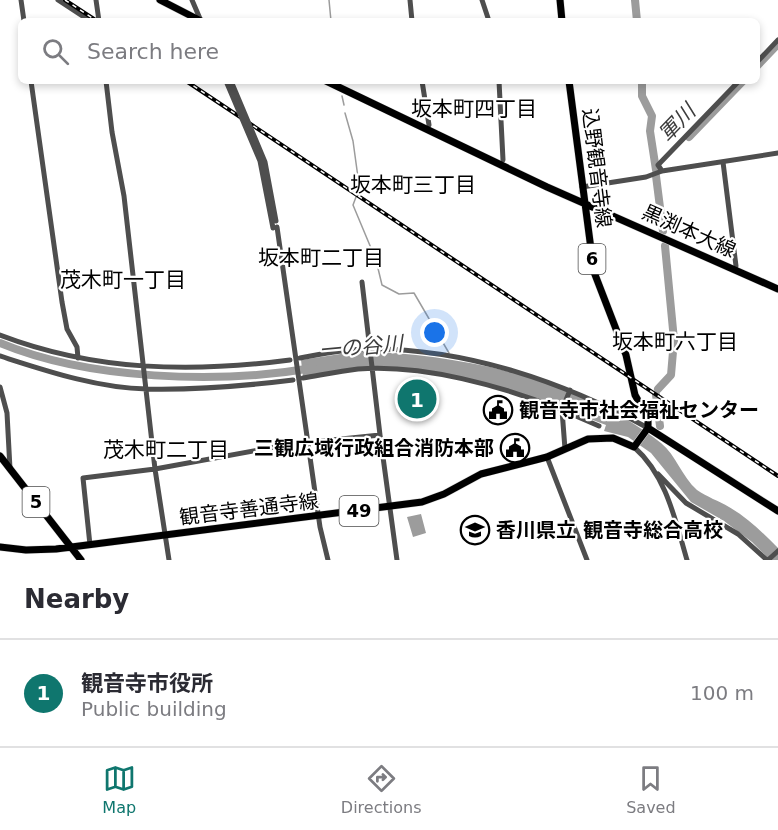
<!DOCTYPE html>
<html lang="en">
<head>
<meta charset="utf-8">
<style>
	body { margin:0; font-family:"DejaVu Sans","Noto Sans JP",sans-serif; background:#f7f7f7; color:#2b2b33 }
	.you { position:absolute; left:435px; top:333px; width:21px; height:21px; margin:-15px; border:4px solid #fff; border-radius:50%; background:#1a73e8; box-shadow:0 0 0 9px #1a73e833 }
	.badge { display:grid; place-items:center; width:39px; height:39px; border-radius:50%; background:#0f766e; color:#fff; font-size:20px; font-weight:700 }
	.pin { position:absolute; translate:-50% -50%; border:3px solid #fff; box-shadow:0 2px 6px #0006 }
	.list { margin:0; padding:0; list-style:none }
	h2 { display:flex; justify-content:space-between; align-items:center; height:78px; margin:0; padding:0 24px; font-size:26px }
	h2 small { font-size:20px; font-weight:400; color:#7c7c81 }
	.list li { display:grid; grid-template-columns:39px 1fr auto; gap:18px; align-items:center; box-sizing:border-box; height:108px; padding:0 24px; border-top:2px solid #e1e1e2 }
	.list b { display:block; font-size:22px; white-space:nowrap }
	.list p { margin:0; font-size:20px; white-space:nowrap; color:#7c7c81 }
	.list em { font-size:20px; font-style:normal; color:#7c7c81 }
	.icon { flex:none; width:33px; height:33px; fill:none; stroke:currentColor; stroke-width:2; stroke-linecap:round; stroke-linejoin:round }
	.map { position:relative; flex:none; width:778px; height:560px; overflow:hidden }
	.search { position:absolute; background:#fff; box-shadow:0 3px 9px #0003; left:18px; right:18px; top:18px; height:66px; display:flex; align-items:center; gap:15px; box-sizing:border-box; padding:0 21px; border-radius:9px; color:#7c7c81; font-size:22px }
	.sheet { height:186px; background:#fff }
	nav { display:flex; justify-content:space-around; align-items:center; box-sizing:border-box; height:84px; border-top:2px solid #e1e1e2; background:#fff; font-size:16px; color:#7c7c81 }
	nav a { display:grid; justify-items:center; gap:3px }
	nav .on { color:#0f766e }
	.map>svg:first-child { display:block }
</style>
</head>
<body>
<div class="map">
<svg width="778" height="560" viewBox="0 0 778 560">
	<rect width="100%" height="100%" fill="#fff"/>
	<path fill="#9c9c9c" d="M 360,351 C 464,355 578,378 661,443 C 676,455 682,477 697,490 C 707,497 719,501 729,507 C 748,518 763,533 778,548 L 778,560 L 770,560 L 752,542 L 724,521 L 691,502 L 651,453 L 628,437 L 604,431 L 606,425 C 532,397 461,369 380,368 C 355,368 328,374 303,377 L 301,360 Z
		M 421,514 L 426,533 L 413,537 L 407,517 Z"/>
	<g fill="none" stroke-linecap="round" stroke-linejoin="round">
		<path stroke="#9c9c9c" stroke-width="1.5" d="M 329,0 L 331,21
			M 342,96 L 344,105
			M 345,113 L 353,141 L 360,192
			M 356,197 L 353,205 L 376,260 L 382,285 L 399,294 L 414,293 L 449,353"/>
		<path stroke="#9c9c9c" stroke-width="8" d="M 635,0 L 637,21
			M 757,66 L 778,44
			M 642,81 L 642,96 L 652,116 L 650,131 L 656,170
			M 689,137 L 743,81
			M 656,176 L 663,231
			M 0,343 C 88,380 219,384 313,368
			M 658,389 L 671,375 L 674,340 L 665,246
			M 656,395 L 660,426"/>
		<g stroke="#dbdbdb" stroke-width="8">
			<path id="major" d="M 160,0 L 201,21
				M 560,0 L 562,21
				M 326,81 L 547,187 L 778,289
				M 569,81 L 594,272 L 626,355 L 635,395 L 648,418 L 648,428
				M 648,428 L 778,511
				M 0,456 L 81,560
				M 0,547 L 26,550 L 56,549 L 422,502 L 444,494 L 481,474 L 547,457 L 588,439 L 613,438 L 634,447 L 648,428"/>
		</g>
		<path stroke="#4e4e4e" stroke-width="5" d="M 21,0 L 24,21
			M 58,0 L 90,21
			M 96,0 L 99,21
			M 192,0 L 201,21
			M 410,0 L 412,21
			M 482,0 L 489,21
			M 757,62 L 778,40
			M 31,81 L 62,302 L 67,329 L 77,347 L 78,358
			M 106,81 L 112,132 L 124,196 L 155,469 L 169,560
			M 422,81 L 429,125
			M 499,81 L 503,160
			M 723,162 L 736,266
			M 662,171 L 658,165 L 739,81
			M 582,187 L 646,177 L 662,171 L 778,153
			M 277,227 L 320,527 L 328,560
			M 0,335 C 94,371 191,373 290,360
			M 0,356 C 47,371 97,388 147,389 C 195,390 245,386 293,380
			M 300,358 C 322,354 345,349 368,349 C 466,348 564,382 648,428
			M 303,378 C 321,375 340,371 358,369 C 423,364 502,386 562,410 L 565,449
			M 0,387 L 7,413 L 10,469
			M 570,390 L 562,410 L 599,426
			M 380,435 L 397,560
			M 312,442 L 380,435 L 362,282
			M 634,447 C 666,475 675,519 687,560
			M 547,457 L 587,560
			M 658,474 L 686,503 L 738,534 L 767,560
			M 90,545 L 83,478 L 155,469 L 302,442
			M 768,560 L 778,551"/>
		<use href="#major" stroke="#000" stroke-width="7"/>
		<g stroke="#000" stroke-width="4">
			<path id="rail" d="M 65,0 L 97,21
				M 186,81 L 778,476"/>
		</g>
		<use href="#rail" stroke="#fff" stroke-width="1.5" stroke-dasharray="4.5" stroke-linecap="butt"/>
		<path stroke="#4e4e4e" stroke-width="5" d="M 226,81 L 260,161 L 273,228
			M 231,81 L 265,162 L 276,221"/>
	</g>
	<defs>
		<g id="civic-ring" transform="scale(1.5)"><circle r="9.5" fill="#fff" stroke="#000" stroke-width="1.5"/><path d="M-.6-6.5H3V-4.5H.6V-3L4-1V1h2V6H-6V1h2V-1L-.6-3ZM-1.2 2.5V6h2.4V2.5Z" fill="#000"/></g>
		<g id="school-ring" transform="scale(1.5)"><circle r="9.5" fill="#fff" stroke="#000" stroke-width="1.5"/><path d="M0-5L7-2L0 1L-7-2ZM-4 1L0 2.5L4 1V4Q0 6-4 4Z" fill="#000"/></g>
	</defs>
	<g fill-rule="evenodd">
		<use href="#civic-ring" x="498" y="410"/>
		<use href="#civic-ring" x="515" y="448"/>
		<use href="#school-ring" x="475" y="530"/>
	</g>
	<g text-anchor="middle" stroke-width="4.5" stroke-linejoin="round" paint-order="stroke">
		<g fill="#fff" stroke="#4c4c4c" stroke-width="1.5">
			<rect x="578.5" y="244" width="27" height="30" rx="4.5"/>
			<rect x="22.5" y="487" width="27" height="30" rx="4.5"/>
			<rect x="339.5" y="496" width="39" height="30" rx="4.5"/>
		</g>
		<g font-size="18" font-weight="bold" fill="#000">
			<text x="592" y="265">6</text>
			<text x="36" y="508">5</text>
			<text x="359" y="517">49</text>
		</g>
		<g font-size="20" fill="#000" stroke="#fff">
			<text transform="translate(597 168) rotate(83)" y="7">込野観音寺線</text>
			<text transform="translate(689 231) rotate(24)" y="7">黒渕本大線</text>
			<text transform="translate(249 509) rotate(-7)" y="7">観音寺善通寺線</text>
		</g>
		<g font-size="20" font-weight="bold" fill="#000" stroke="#fff" text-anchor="start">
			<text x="519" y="417">観音寺市社会福祉センター</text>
			<text x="494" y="455" text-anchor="end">三観広域行政組合消防本部</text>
			<text x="496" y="537">香川県立 観音寺総合高校</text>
		</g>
		<g font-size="21" fill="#000" stroke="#fff">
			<text x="474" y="116">坂本町四丁目</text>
			<text x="413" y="192">坂本町三丁目</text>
			<text x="321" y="265">坂本町二丁目</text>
			<text x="123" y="287">茂木町一丁目</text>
			<text x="675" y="349">坂本町六丁目</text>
			<text x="166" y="457">茂木町二丁目</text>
		</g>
		<g font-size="21" font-style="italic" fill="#3d3d3d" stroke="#fff">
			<text transform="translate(677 123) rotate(-46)" y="7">軍川</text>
			<text transform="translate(361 347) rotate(-5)" y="7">一の谷川</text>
		</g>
	</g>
</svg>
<div class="you"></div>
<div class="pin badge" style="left:417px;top:399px">1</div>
<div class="search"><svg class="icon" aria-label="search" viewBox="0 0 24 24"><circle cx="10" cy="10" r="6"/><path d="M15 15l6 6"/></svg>Search here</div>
</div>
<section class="sheet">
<h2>Nearby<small></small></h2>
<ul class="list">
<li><span class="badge">1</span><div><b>観音寺市役所</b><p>Public building</p></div><em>100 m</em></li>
</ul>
</section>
<nav>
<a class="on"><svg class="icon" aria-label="map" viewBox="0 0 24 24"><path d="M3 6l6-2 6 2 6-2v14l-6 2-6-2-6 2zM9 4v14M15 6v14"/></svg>Map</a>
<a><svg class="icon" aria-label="directions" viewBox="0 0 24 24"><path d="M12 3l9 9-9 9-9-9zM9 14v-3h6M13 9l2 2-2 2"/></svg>Directions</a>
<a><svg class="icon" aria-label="saved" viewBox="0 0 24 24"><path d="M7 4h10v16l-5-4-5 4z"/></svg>Saved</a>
</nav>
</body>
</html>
